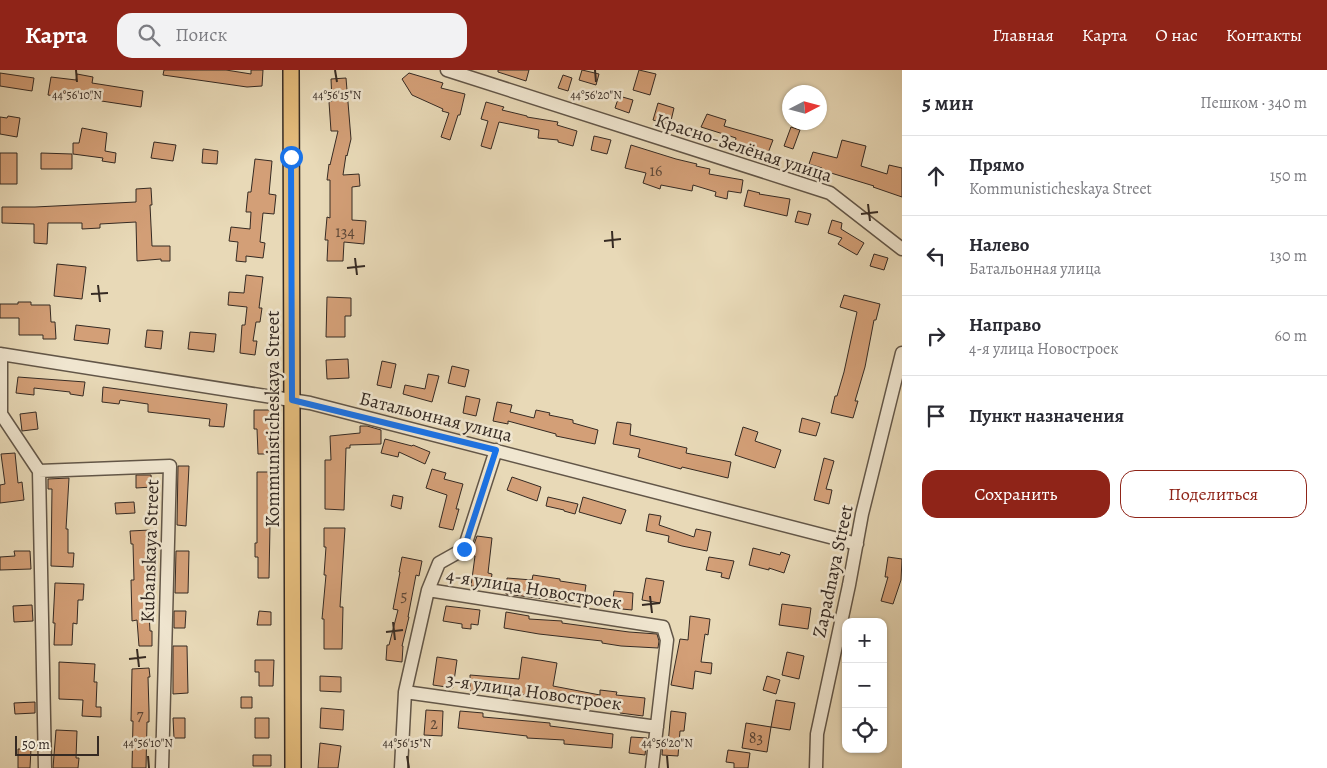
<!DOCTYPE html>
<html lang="ru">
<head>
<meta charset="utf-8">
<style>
	body { margin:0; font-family:Alegreya,serif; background:#f2f2f3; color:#2b2b33 }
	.controls { position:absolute; right:15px; bottom:15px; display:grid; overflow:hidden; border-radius:10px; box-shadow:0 1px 4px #0004 }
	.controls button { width:45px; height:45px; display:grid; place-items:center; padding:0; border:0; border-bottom:1px solid #e1e1e2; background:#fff; color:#2b2b33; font:25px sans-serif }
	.compass { position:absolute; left:782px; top:15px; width:45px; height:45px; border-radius:50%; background:#fff; box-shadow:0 1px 4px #0004; rotate:84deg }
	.scale { position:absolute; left:15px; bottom:12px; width:84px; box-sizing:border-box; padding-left:5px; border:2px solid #352a23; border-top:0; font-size:14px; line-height:18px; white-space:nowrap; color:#352a23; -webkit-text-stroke:4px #f0e6d0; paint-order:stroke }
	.stop { position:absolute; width:15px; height:15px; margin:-11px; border:4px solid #1a73e8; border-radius:50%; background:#fff }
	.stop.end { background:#1a73e8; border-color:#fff; box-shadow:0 1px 5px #0008 }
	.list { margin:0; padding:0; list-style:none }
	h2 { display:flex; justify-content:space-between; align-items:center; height:65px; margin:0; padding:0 20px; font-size:21px }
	h2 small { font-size:16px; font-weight:400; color:#7c7c81 }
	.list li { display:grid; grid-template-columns:32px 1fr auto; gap:15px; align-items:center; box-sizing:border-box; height:80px; padding:0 20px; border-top:1px solid #e1e1e2 }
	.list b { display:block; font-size:19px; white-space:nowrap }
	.list p { margin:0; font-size:16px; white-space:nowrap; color:#7c7c81 }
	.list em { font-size:16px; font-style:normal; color:#7c7c81 }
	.actions { display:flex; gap:10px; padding:15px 20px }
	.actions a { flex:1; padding:11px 0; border:1px solid #8f2418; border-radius:15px; text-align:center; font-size:18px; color:#8f2418 }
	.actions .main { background:#8f2418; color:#fff }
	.icon { flex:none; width:28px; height:28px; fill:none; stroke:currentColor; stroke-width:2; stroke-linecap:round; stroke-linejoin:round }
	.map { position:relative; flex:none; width:902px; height:698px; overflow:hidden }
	header { display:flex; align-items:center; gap:30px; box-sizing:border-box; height:70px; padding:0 25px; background:#8f2418; color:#fff }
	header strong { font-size:24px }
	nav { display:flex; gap:28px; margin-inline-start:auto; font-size:18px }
	.search { width:350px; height:45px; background:#f2f2f3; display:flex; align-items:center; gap:12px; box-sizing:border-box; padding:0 18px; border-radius:15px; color:#7c7c81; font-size:19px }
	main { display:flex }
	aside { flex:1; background:#fff }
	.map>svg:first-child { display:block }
</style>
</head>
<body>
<header>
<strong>Карта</strong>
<div class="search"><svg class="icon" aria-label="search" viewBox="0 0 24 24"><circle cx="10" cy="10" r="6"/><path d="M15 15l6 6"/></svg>Поиск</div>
<nav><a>Главная</a><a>Карта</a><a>О нас</a><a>Контакты</a></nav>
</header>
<main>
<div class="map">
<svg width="902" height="698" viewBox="0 0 902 698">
	<rect width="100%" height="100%" fill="#e8d9b7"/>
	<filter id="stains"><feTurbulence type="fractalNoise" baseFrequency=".004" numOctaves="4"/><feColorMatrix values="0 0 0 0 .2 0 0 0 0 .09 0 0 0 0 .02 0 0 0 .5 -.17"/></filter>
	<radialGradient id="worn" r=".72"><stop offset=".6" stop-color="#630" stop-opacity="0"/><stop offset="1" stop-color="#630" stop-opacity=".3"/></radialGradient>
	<path fill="#d39f77" stroke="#352a23" d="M 164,0 L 226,0 L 251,4 L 251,0 L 263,0 L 262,16 L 247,17 L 163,5 Z
		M 498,0 L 529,0 L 526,11 L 498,2 Z
		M 582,0 L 599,4 L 596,15 L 579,10 Z
		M 639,0 L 656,4 L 650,25 L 633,20 Z
		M 0,3 L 34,8 L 32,21 L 0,16 Z
		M 409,3 L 443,13 L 441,18 L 465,24 L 460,45 L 458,45 L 450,70 L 441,67 L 449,43 L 442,41 L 443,39 L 412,25 L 402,9 Z
		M 77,4 L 93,7 L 92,13 L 143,21 L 141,37 L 62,25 L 62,27 L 48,25 L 51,7 L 76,10 Z
		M 563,5 L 572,8 L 568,21 L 558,18 Z
		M 346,8 L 351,69 L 347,86 L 346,85 L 343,105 L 359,104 L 360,116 L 352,117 L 352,150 L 366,151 L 364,174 L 344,172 L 343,191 L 327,191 L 328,170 L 325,170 L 327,147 L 330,148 L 330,110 L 327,110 L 329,94 L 330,95 L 338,61 L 331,61 L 329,32 L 332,31 L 331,9 Z
		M 619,26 L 633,30 L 629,43 L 615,38 Z
		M 486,32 L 504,37 L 502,40 L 527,46 L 527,47 L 558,52 L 557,55 L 577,61 L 573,76 L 558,72 L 558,70 L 538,68 L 539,60 L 499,52 L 491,79 L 481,76 L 488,51 L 481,49 Z
		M 658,33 L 674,38 L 670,55 L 653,50 Z
		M 707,44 L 726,50 L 724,56 L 773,70 L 768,83 L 735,72 L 736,68 L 701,57 Z
		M 8,46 L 20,48 L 17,67 L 0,64 L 0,47 L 7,48 Z
		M 791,57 L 800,60 L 793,79 L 784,76 Z
		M 82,58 L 107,63 L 105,81 L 116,83 L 115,93 L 102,91 L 103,88 L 73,84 L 73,73 L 79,73 Z
		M 594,66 L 611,70 L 607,84 L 591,80 Z
		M 842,70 L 866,76 L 861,96 L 887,104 L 889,95 L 902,98 L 902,127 L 873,117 L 874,116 L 821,100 L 822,98 L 809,94 L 813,82 L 837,88 Z
		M 154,72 L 176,75 L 173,91 L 151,88 Z
		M 631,75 L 676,89 L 697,94 L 696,96 L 710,99 L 709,104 L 743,110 L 741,123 L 728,121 L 727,129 L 715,126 L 716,122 L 693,115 L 692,121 L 661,115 L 660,119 L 643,113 L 646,103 L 625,98 Z
		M 203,79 L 218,81 L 217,94 L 202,93 Z
		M 0,83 L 17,83 L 17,114 L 0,114 Z
		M 41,83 L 72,84 L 72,99 L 41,99 Z
		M 255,89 L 272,91 L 269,124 L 276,125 L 274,144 L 263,143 L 260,172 L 265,173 L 263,188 L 246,186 L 246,192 L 236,191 L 238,172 L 229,171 L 231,157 L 250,159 L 251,142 L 246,142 L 248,122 L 251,122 Z
		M 151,118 L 152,135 L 150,135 L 152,176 L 170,176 L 170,191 L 161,191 L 161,189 L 137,191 L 136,152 L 100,154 L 100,158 L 82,159 L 82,153 L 48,153 L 47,174 L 34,173 L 34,154 L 2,153 L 2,137 L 35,137 L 136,132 L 136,119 Z
		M 748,120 L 760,123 L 759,124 L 790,129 L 787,146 L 744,136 Z
		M 798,141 L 811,144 L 808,155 L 795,152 Z
		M 832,150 L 842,153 L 841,159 L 864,173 L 857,185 L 838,174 L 842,168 L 828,163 Z
		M 874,184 L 888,188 L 884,200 L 870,196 Z
		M 57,194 L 86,197 L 82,229 L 54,226 Z
		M 246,205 L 263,207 L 259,238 L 262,238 L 260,252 L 256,252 L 253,271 L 257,271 L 255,285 L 240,283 L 242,255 L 245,255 L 247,237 L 228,235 L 229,222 L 244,223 Z
		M 844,225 L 880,234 L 876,250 L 874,250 L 865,297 L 855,331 L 858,331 L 853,348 L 831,343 L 835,326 L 837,326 L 844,302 L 857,242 L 840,237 Z
		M 327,227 L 351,228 L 351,246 L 345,246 L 345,267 L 326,267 Z
		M 18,232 L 31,232 L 31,235 L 50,235 L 51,252 L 55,252 L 56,269 L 43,269 L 43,265 L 19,265 L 19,248 L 0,248 L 0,234 L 18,234 Z
		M 76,255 L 110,259 L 108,274 L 74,270 Z
		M 147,260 L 163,261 L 161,279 L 145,277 Z
		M 190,262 L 216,264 L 214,282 L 188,279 Z
		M 348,289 L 349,308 L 327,309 L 326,290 Z
		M 382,291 L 396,294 L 391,318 L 377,315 Z
		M 452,296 L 469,300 L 465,317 L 448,313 Z
		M 428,304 L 439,306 L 432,332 L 403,324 L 405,315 L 425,319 Z
		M 18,307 L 85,312 L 83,326 L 70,324 L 70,322 L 34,318 L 34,325 L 16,323 Z
		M 103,317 L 227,334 L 224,357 L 209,356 L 210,349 L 148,342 L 148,334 L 120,330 L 119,334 L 102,332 Z
		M 466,326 L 480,329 L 476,346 L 463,343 Z
		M 497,332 L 512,335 L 510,342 L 534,348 L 536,340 L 550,343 L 549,345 L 573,350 L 573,353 L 598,360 L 595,374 L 556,366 L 556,364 L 508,351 L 508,354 L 493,351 Z
		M 254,340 L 273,340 L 271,384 L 258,384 L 257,359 L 254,359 Z
		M 36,342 L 38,359 L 22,361 L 20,344 Z
		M 802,348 L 820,353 L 816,366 L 799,362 Z
		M 617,352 L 631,354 L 630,365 L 687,378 L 686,383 L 731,392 L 728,408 L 682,397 L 681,399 L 638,387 L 640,379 L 613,374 Z
		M 360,356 L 367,356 L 381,360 L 381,374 L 350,375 L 350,378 L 346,378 L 344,440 L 325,439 L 325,390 L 331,390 L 330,366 L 360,363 Z
		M 743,357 L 758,362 L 755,371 L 781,380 L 775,398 L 735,385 Z
		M 385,369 L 412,376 L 413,375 L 430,382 L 425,394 L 399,382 L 398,387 L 381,383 Z
		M 15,383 L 18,413 L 22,412 L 24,430 L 0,433 L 0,415 L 5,414 L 1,384 Z
		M 824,388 L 834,391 L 826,419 L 832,420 L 829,434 L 814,430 Z
		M 178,396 L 189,396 L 186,456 L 177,455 Z
		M 432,399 L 446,403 L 444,409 L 463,414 L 456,439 L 459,439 L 453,460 L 439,457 L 447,425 L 426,418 Z
		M 257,402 L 271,402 L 269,508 L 258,508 L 258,487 L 255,487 L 255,473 L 257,473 Z
		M 136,405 L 151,405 L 152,417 L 136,418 Z
		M 512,407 L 541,417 L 537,431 L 507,420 Z
		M 69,408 L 66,459 L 68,459 L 68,483 L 74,483 L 73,497 L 51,496 L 52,419 L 48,419 L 48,409 Z
		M 393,425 L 403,427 L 401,439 L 391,436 Z
		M 548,427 L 578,434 L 575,444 L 564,441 L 564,440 L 546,436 Z
		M 583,427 L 626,440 L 621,454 L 579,442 Z
		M 134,432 L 135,443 L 116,444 L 115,433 Z
		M 649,444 L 661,446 L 659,455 L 694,467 L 696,459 L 711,462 L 707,481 L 682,476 L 668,472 L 669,466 L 646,461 Z
		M 324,458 L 345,458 L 340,537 L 343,537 L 342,579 L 324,579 L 324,549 L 322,549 L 326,505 L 324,505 L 326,477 L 324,477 Z
		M 150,460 L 150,525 L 148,525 L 150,561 L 152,561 L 152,576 L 139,576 L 137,550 L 132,551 L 131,510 L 134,510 L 133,474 L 131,474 L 130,461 Z
		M 477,466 L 492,468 L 488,503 L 492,504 L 490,518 L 471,516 L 475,486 L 470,485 Z
		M 753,478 L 780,485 L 781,482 L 790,485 L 784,503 L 769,498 L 769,500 L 749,495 Z
		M 14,481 L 30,481 L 31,499 L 0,500 L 0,487 L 15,486 Z
		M 176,481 L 189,481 L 188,523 L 175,523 Z
		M 402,487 L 422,491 L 419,506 L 416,505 L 408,547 L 409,547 L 402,576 L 403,576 L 402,592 L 386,590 L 387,575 L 389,575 L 398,540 L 393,539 L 400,502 L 399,502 Z
		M 709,487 L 734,491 L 729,509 L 721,507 L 722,503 L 706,500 Z
		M 888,487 L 902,489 L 901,510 L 893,534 L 881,531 L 888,507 L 885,507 Z
		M 533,505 L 560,509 L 560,511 L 586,515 L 583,534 L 506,524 L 507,508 L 532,510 Z
		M 646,508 L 664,511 L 660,533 L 642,530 Z
		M 55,513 L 84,514 L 83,530 L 78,530 L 77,554 L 73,553 L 72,575 L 54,575 L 55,553 L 53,553 Z
		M 614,521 L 633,523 L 632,540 L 612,538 Z
		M 782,534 L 811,538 L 808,559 L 779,555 Z
		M 32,535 L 33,551 L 14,552 L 13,536 Z
		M 446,536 L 480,540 L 478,555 L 471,554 L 471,559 L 462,558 L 462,554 L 443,551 Z
		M 174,541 L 186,541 L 185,558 L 174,558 Z
		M 259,541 L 271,542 L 271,555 L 257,555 Z
		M 506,542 L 529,546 L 529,549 L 562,551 L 562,553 L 629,562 L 657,564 L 659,571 L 658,578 L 621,576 L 602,573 L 602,571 L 539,564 L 504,558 Z
		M 690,546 L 710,549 L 708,565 L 705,564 L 701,592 L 712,593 L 711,604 L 695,601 L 693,619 L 671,615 L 680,569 L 688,570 Z
		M 173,576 L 187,576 L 188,623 L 173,624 Z
		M 787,582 L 804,586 L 799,609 L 782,605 Z
		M 437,587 L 457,590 L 453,618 L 433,615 Z
		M 522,587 L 557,593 L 553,616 L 600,625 L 600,620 L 617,622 L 616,625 L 645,628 L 643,646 L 620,643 L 620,638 L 586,634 L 586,636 L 563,632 L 563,629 L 500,622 L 470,621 L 470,605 L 519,609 Z
		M 255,590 L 274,590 L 273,616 L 259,616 L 259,602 L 255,602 Z
		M 59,592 L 95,594 L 94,612 L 97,612 L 96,637 L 101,637 L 101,647 L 82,646 L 83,630 L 59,629 Z
		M 149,598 L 150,607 L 148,607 L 149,641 L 149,652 L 147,652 L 146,698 L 132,698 L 133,651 L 131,651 L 132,599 Z
		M 320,606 L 341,607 L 341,622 L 320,621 Z
		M 767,606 L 780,610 L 776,624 L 763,620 Z
		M 241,627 L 252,627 L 252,638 L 241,638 Z
		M 776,630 L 795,633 L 790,660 L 771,657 Z
		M 35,632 L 35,643 L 15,644 L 14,633 Z
		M 321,638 L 344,640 L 343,660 L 320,658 Z
		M 426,640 L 443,641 L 442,666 L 424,665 Z
		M 460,641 L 483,643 L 483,647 L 550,653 L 550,656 L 613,664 L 612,678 L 564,674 L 564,670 L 527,668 L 527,666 L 458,658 Z
		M 671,641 L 686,643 L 684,661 L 680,661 L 678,686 L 662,685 L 663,673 L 668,674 Z
		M 173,648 L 185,648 L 185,668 L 174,668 Z
		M 255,648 L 269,648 L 269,668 L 255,668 Z
		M 746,653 L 771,657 L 767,682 L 742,678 Z
		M 56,660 L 77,661 L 76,688 L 79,688 L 78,698 L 53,698 Z
		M 631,667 L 647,668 L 645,685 L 629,683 Z
		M 320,673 L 341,676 L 338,698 L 318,698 Z
		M 18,679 L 31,679 L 30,698 L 18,698 Z
		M 728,680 L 750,683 L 748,698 L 734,698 L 734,693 L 726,692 Z
		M 253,685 L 271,685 L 271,696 L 253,696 Z"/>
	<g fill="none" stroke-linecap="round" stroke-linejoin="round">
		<g stroke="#625648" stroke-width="15">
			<path id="minor" d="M 447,0 L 830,123 L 902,179
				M 0,284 L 310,333 L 857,474
				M 1,284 L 1,344 L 39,401 L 45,698
				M 39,401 L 170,396 L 162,698
				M 428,520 L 663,557 L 667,570 L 652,698
				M 405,622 L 657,657
				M 401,698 L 405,622 L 428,520 L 439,493 L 464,479 L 496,380
				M 816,698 L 817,664 L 849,515 L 862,444 L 902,283"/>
		</g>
		<g stroke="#352a23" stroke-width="18">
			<path id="major" d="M 291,0 L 293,698"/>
		</g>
		<use href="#minor" stroke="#f0e6d0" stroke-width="12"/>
		<use href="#major" stroke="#e4bc7c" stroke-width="15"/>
	</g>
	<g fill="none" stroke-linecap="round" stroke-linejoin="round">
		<path stroke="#1a73e8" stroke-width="6" d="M 291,87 L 292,330 L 496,380 L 464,479"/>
	</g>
	<path fill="none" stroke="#352a23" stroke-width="2" d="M 76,0 L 77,12M 335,0 L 337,12M 595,0 L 596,12M 868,134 L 870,151M 861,144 L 878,142M 612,161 L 613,178M 604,171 L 621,169M 355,188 L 357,205M 347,198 L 365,196M 98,215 L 100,232M 91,224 L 108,223M 650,526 L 652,543M 642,535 L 660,533M 393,552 L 395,570M 386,562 L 403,560M 137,579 L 139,597M 129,589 L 146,587M 148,686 L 149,698M 407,686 L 409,698M 667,686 L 668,698"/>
	<g text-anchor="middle" stroke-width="5" stroke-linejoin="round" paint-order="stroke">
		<g font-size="16" fill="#5c4738">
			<text x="656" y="106">16</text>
			<text x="345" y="167">134</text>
			<text x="404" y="531">5</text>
			<text x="140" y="650">7</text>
			<text x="434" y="659">2</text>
			<text x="756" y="673">83</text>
		</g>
		<g font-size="19" fill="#352a23" stroke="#f0e6d0">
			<text transform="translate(744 77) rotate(18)" y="7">Красно-Зелёная улица</text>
			<text transform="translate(436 346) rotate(14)" y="7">Батальонная улица</text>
			<text transform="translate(272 349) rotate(-90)" y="7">Kommunisticheskaya Street</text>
			<text transform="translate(149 481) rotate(-88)" y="7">Kubanskaya Street</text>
			<text transform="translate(832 501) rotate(-78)" y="7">Zapadnaya Street</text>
			<text transform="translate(534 518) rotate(9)" y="7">4-я улица Новостроек</text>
			<text transform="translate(534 621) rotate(8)" y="7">3-я улица Новостроек</text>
		</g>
	</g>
	<g font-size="12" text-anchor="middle" fill="#352a23" stroke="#f0e6d0" stroke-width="5" stroke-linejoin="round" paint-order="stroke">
		<text x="77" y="29">44°56'10"N</text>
		<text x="337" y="29">44°56'15"N</text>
		<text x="596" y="29">44°56'20"N</text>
		<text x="148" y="677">44°56'10"N</text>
		<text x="407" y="677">44°56'15"N</text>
		<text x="667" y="677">44°56'20"N</text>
	</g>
	<rect width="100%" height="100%" filter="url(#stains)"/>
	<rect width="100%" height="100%" fill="url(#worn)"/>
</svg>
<div class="controls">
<button>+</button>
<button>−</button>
<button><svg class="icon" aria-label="locate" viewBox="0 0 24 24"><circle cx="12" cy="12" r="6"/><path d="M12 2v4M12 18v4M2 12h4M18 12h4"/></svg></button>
</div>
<svg class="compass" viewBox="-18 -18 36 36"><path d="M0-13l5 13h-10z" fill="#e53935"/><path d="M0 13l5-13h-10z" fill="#7c7c81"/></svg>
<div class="scale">50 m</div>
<div class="stop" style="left:291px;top:87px"></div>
<div class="stop end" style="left:464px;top:479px"></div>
</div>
<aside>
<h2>5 мин<small>Пешком · 340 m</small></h2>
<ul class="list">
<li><svg class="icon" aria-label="ahead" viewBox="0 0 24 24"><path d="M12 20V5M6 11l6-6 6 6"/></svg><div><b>Прямо</b><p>Kommunisticheskaya Street</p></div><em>150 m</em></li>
<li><svg class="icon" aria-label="left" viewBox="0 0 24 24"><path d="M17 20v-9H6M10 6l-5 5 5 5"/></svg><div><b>Налево</b><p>Батальонная улица</p></div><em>130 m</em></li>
<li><svg class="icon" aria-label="right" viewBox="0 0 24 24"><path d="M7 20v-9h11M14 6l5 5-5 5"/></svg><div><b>Направо</b><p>4-я улица Новостроек</p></div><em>60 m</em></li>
<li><svg class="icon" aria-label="arrive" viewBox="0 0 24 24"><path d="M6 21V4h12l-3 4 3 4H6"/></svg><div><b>Пункт назначения</b></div></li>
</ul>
<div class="actions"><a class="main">Сохранить</a><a>Поделиться</a></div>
</aside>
</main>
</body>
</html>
